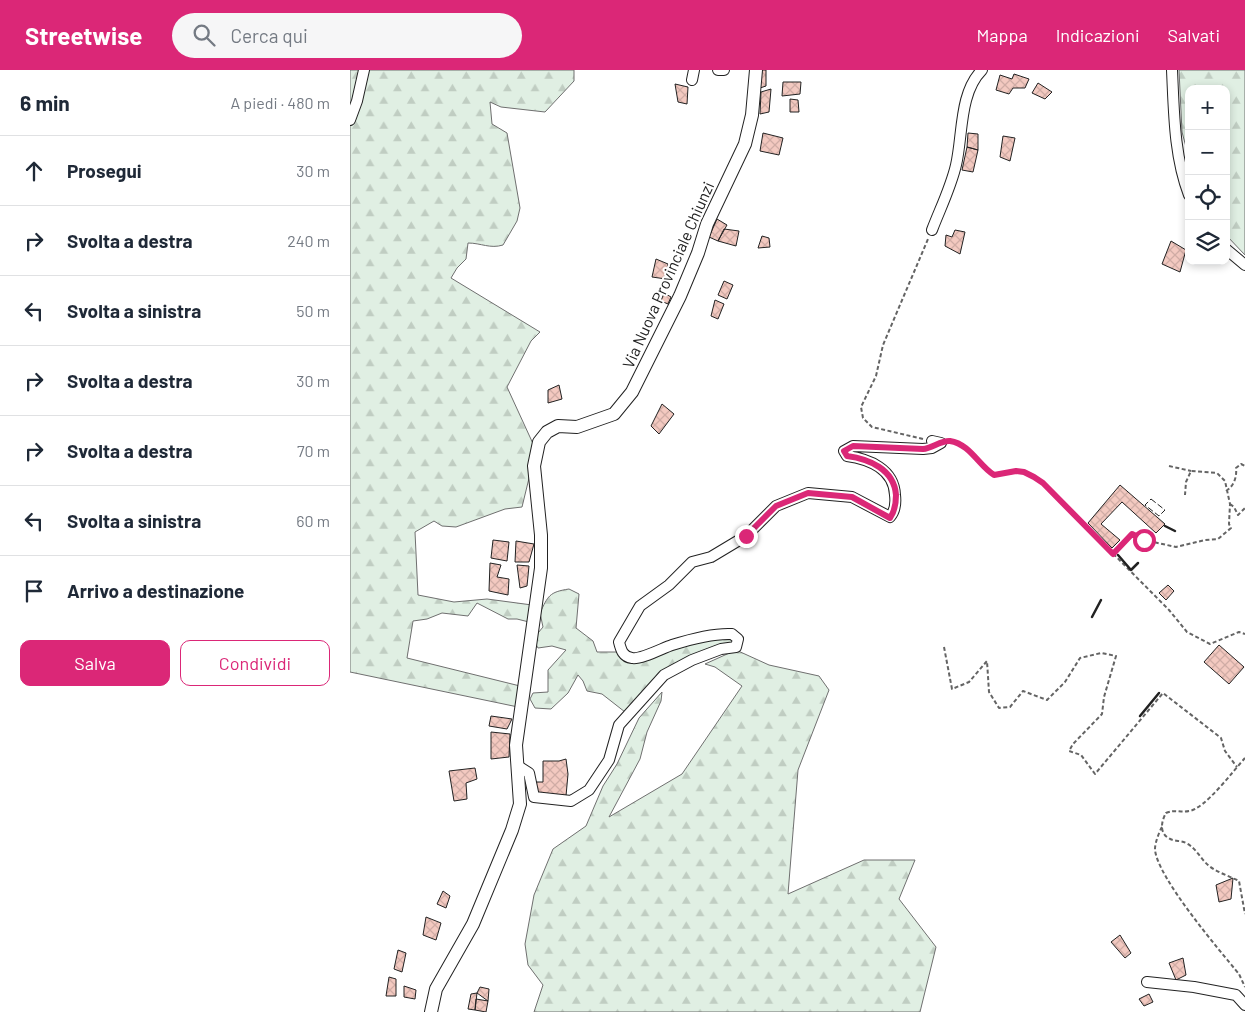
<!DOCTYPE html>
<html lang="it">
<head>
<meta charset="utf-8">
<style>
	body { margin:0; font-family:Barlow,sans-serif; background:#f6f6f7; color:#1f2937 }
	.controls { position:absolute; right:15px; top:15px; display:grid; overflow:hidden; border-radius:10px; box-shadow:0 2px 8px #0003 }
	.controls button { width:45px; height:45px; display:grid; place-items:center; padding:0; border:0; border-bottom:1px solid #e0e1e3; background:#fff; color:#1f2937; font:25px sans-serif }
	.stop { position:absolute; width:15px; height:15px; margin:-11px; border:4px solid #db2777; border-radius:50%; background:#fff }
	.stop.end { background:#db2777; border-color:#fff; box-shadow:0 1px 5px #0008 }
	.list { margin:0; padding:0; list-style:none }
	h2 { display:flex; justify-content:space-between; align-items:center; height:65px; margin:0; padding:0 20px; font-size:21px }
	h2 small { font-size:16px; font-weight:400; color:#747a83 }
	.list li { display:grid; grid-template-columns:32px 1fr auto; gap:15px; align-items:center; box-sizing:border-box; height:70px; padding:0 20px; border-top:1px solid #e0e1e3 }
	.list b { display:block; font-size:19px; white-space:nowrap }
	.list em { font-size:16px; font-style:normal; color:#747a83 }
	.actions { display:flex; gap:10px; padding:15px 20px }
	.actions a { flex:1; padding:11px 0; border:1px solid #db2777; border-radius:10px; text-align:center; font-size:18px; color:#db2777 }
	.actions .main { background:#db2777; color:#fff }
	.icon { flex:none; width:28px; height:28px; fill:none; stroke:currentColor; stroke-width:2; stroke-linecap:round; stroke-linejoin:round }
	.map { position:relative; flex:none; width:895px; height:942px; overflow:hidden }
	header { display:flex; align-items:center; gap:30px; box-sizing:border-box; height:70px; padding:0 25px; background:#db2777; color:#fff }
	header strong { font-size:24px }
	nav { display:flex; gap:28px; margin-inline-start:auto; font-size:18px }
	.search { width:350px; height:45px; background:#f6f6f7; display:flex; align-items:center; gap:12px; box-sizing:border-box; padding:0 18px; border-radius:28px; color:#747a83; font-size:19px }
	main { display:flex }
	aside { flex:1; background:#fff }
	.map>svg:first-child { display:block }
</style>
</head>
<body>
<header>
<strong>Streetwise</strong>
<div class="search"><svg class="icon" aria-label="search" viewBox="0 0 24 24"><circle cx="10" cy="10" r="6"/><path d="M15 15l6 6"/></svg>Cerca qui</div>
<nav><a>Mappa</a><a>Indicazioni</a><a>Salvati</a></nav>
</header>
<main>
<aside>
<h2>6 min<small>A piedi · 480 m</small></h2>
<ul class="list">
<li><svg class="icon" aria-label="ahead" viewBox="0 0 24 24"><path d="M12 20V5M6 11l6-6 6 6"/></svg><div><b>Prosegui</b></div><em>30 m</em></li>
<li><svg class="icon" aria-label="right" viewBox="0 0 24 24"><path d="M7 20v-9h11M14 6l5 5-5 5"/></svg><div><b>Svolta a destra</b></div><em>240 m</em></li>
<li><svg class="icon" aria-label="left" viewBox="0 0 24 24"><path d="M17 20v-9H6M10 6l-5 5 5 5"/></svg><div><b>Svolta a sinistra</b></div><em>50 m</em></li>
<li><svg class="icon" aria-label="right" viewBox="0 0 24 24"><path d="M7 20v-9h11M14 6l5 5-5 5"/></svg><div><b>Svolta a destra</b></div><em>30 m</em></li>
<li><svg class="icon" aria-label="right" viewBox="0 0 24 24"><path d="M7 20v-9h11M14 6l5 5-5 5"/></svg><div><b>Svolta a destra</b></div><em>70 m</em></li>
<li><svg class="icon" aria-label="left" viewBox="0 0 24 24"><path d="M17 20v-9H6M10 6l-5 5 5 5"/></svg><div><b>Svolta a sinistra</b></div><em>60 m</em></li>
<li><svg class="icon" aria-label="arrive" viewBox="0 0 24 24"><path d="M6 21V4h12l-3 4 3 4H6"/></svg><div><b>Arrivo a destinazione</b></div></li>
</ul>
<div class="actions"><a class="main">Salva</a><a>Condividi</a></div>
</aside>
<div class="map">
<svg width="895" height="942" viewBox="0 0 895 942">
	<defs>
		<pattern id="forest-firs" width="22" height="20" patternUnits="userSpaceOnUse" patternTransform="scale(1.25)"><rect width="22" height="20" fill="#e0efe3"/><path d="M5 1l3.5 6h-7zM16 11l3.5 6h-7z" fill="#c0cdc2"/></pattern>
		<pattern id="building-cross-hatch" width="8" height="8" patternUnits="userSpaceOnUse" patternTransform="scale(1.25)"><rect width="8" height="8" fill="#f3c9c0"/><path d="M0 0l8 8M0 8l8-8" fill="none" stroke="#d0aca5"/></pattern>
	</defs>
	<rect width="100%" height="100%" fill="#fff"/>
	<path fill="url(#forest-firs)" stroke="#6f6f6f" d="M 0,0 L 224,0 L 224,11 L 195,42 L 151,37 L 140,32 L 142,54 L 157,63 L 170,138 L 167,151 L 153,175 C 140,179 131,173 118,173 L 116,189 L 107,198 L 101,208 L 190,262 L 181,271 L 157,317 L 185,378 L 181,400 L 172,437 L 155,439 L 106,457 L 92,456 L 84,451 L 65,462 L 68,525 L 104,532 L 137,529 L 182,535 L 179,552 L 167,549 L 158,549 L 127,533 L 118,546 L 92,543 L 77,549 L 63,551 L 57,588 L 170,616 L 168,637 L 0,602 Z
		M 829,0 L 895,0 L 895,185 L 876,165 L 876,19 L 839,19 L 839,88 L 832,62 Z
		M 219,519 L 229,524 L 226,558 L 243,571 L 247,582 L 272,582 L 277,587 L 382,564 L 386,577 L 314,605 L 275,642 L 252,624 L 237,621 L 233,611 L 228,605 L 218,623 L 201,639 L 185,638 L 180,629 L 183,623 L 198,622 L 198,600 L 216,580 L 202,576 L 188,578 L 183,569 L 193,557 L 190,543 C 198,526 199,522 219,519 Z
		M 386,580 L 419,595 L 469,606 L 479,620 L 448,700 L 438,824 L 514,790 L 565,790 L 549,829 L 586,877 L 570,942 L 184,942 L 193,915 L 178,895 L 175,874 L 184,825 L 203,779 L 236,756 L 253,716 L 267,694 L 289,648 L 312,622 L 311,631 L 297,662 L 290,689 L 259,747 L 332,704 L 392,616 L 365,597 L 355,594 Z"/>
	<path fill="url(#building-cross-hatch)" stroke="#222" d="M 410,0 L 416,0 L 416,16 L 410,18 Z
		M 664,4 L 679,9 L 675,18 L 663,18 L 659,24 L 646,20 L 650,5 L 662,9 Z
		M 433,12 L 451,12 L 450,24 L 432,26 Z
		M 688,13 L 702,22 L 695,29 L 682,23 Z
		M 325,14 L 338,17 L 337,34 L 328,32 Z
		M 421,19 L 419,42 L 410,44 L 411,22 Z
		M 440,29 L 448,30 L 449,42 L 440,42 Z
		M 413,63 L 433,68 L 429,85 L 410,81 Z
		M 618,63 L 628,64 L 628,80 L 617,77 Z
		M 653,66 L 665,68 L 660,91 L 650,87 Z
		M 617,77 L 628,80 L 623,102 L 612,100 Z
		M 367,149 L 377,155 L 368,171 L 359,167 Z
		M 374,159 L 389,161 L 386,176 L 368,171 Z
		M 605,160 L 615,162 L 610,184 L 595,176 L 596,165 L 602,167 Z
		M 412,166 L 419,168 L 420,177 L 408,178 Z
		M 821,171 L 836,180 L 830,202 L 812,194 Z
		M 306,189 L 318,194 L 316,209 L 302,207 Z
		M 374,211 L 383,215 L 377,229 L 368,225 Z
		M 314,223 L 321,227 L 318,234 L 311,231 Z
		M 365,230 L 374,234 L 368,249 L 361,246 Z
		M 209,315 L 212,329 L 198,333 L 198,320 Z
		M 312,334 L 324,344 L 309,364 L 301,356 Z
		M 770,415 L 815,454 L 806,463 L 772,432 L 751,454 L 770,470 L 762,478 L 738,453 Z
		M 143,470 L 159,472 L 157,491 L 141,488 Z
		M 166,471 L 184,474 L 179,492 L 165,492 Z
		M 140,493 L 151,495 L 147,507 L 159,509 L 158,525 L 139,521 Z
		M 167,495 L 179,496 L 177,516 L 170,518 Z
		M 818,515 L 824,521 L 816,530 L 809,523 Z
		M 869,575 L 894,597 L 879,614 L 854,592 Z
		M 141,646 L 162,649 L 157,659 L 139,656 Z
		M 141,662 L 160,664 L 159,687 L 141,689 Z
		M 216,689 L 218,704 L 216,726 L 187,723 L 186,712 L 193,712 L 193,691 L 209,691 Z
		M 125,698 L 127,709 L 116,713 L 117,729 L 104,731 L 99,701 Z
		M 883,808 L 881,829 L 869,832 L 866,815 Z
		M 93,821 L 100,826 L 96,838 L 87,834 Z
		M 76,847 L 91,853 L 86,870 L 73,865 Z
		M 770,865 L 781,883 L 775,888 L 761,872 Z
		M 48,880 L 56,883 L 52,902 L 44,899 Z
		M 833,888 L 836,905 L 826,910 L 819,893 Z
		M 39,907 L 46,909 L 46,926 L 36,926 Z
		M 54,916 L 66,920 L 65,929 L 54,927 Z
		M 130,917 L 139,919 L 138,931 L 127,923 Z
		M 127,923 L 125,940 L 118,939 L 121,924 Z
		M 799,924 L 803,932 L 794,936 L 789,929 Z
		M 126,929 L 138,931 L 136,942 L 125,940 Z"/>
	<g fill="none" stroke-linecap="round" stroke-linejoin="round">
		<g stroke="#222" stroke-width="12">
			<path id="minor" d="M 368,0 L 374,0
				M 822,0 C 824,42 824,86 839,125
				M 342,10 L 344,0
				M 0,50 L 7,31 L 14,0
				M 582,160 C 590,139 601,117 606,95 C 613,65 609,23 632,0
				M 876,179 L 895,195
				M 168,696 L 179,703 L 184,727 L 221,731 L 239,720 L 259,690 L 269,655 L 314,605 L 342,590 L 371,579 L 386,577 L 388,569 L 382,564 C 363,563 341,569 322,575 C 313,578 290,590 282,588 C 273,587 271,580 269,572 L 290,536 L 319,515 L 342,492 L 361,487 L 396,466 L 426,436 L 458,423 L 502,427 L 540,447 C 545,441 546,433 545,425 C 544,399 519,389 497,386 L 494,381 L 503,376 L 573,379 L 582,378 L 591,373 L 582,371
				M 797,912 L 844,917 L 886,925 L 895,935"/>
		</g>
		<g stroke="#222" stroke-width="14">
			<path id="major" d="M 81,942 L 86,919 L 123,854 L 162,760 L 170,734 L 166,675 L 191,498 L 191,465 L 184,396 L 189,372 L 197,362 L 208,356 L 227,357 L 264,344 L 282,322 L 330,226 L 348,183 L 357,154 L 395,74 L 402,45 L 406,0"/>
		</g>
		<path stroke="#646464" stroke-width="2" stroke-dasharray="4 2.5" stroke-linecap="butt" d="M 573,369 L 522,357 L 513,348 L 511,337 L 526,306 L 533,275 L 578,169
			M 600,371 L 618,379 L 636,400 L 645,405 C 667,401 674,400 693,413 L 819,540 L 837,562 L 860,574 L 889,562 L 895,564
			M 819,396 L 841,401
			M 876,421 C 884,416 887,407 886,398 L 891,394 L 895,396
			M 880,434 L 884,437 L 888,445 L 895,438
			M 763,484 L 782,464 L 794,470 L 826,477 L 855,470 L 868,469 L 881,458 L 879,454 L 880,434 L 875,411 L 867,403 L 841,401 L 836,412 L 835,425
			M 594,577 L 602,619 L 619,612 L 637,591 L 639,622 L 649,638 L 660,637 L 673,621 L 697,630 L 715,612 L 730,588 L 751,583 L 766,586 L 754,627 L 752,644 L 723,674 L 719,681 L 731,685 L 745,704 L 813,623 L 871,668 L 875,681 L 887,697
			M 895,688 C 883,701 855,739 839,741 C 830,743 825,739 816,743 C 812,750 809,761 817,767 C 823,772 830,770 836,773 C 846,778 850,788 858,795 C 866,802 879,806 889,811 L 895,844
			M 812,757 C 809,762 805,773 805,779 C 806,806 870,881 889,904 L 895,917"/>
		<use href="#minor" stroke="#fff" stroke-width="10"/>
		<use href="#major" stroke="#fff" stroke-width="12"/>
		<path stroke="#222" stroke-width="1" stroke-dasharray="6 2.5" stroke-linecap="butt" d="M 801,429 L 815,440 L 809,446 L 795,435 Z"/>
		<path stroke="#222" stroke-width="2.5" d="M 815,456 L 825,461
			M 768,485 L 781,500 L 788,493
			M 742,547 L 751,530
			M 790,646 L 809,623"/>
	</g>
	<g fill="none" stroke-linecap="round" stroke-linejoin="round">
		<path stroke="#db2777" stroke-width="6" d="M 396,466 L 426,436 L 458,423 L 502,427 L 540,448 C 545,441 546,433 546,425 C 544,399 519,389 497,386 L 494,381 L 503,376 L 573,379 C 582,378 592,370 600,371 C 620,374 629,396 644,405 L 666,401 L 674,402 L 684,407 L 693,413 L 763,484 L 782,464 L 794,470"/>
	</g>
	<g text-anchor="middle" stroke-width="4" stroke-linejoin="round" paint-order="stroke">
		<g font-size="16" fill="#222" stroke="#fff">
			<text transform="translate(318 205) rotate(-66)" y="6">Via Nuova Provinciale Chiunzi</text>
		</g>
	</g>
</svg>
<div class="controls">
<button>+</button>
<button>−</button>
<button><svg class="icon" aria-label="locate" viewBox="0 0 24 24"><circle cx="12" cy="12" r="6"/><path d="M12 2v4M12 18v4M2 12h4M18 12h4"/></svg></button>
<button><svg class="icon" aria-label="layers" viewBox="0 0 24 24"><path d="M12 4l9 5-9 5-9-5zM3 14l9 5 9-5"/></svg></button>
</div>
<div class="stop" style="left:794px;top:470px"></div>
<div class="stop end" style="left:396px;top:466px"></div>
</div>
</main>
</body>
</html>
